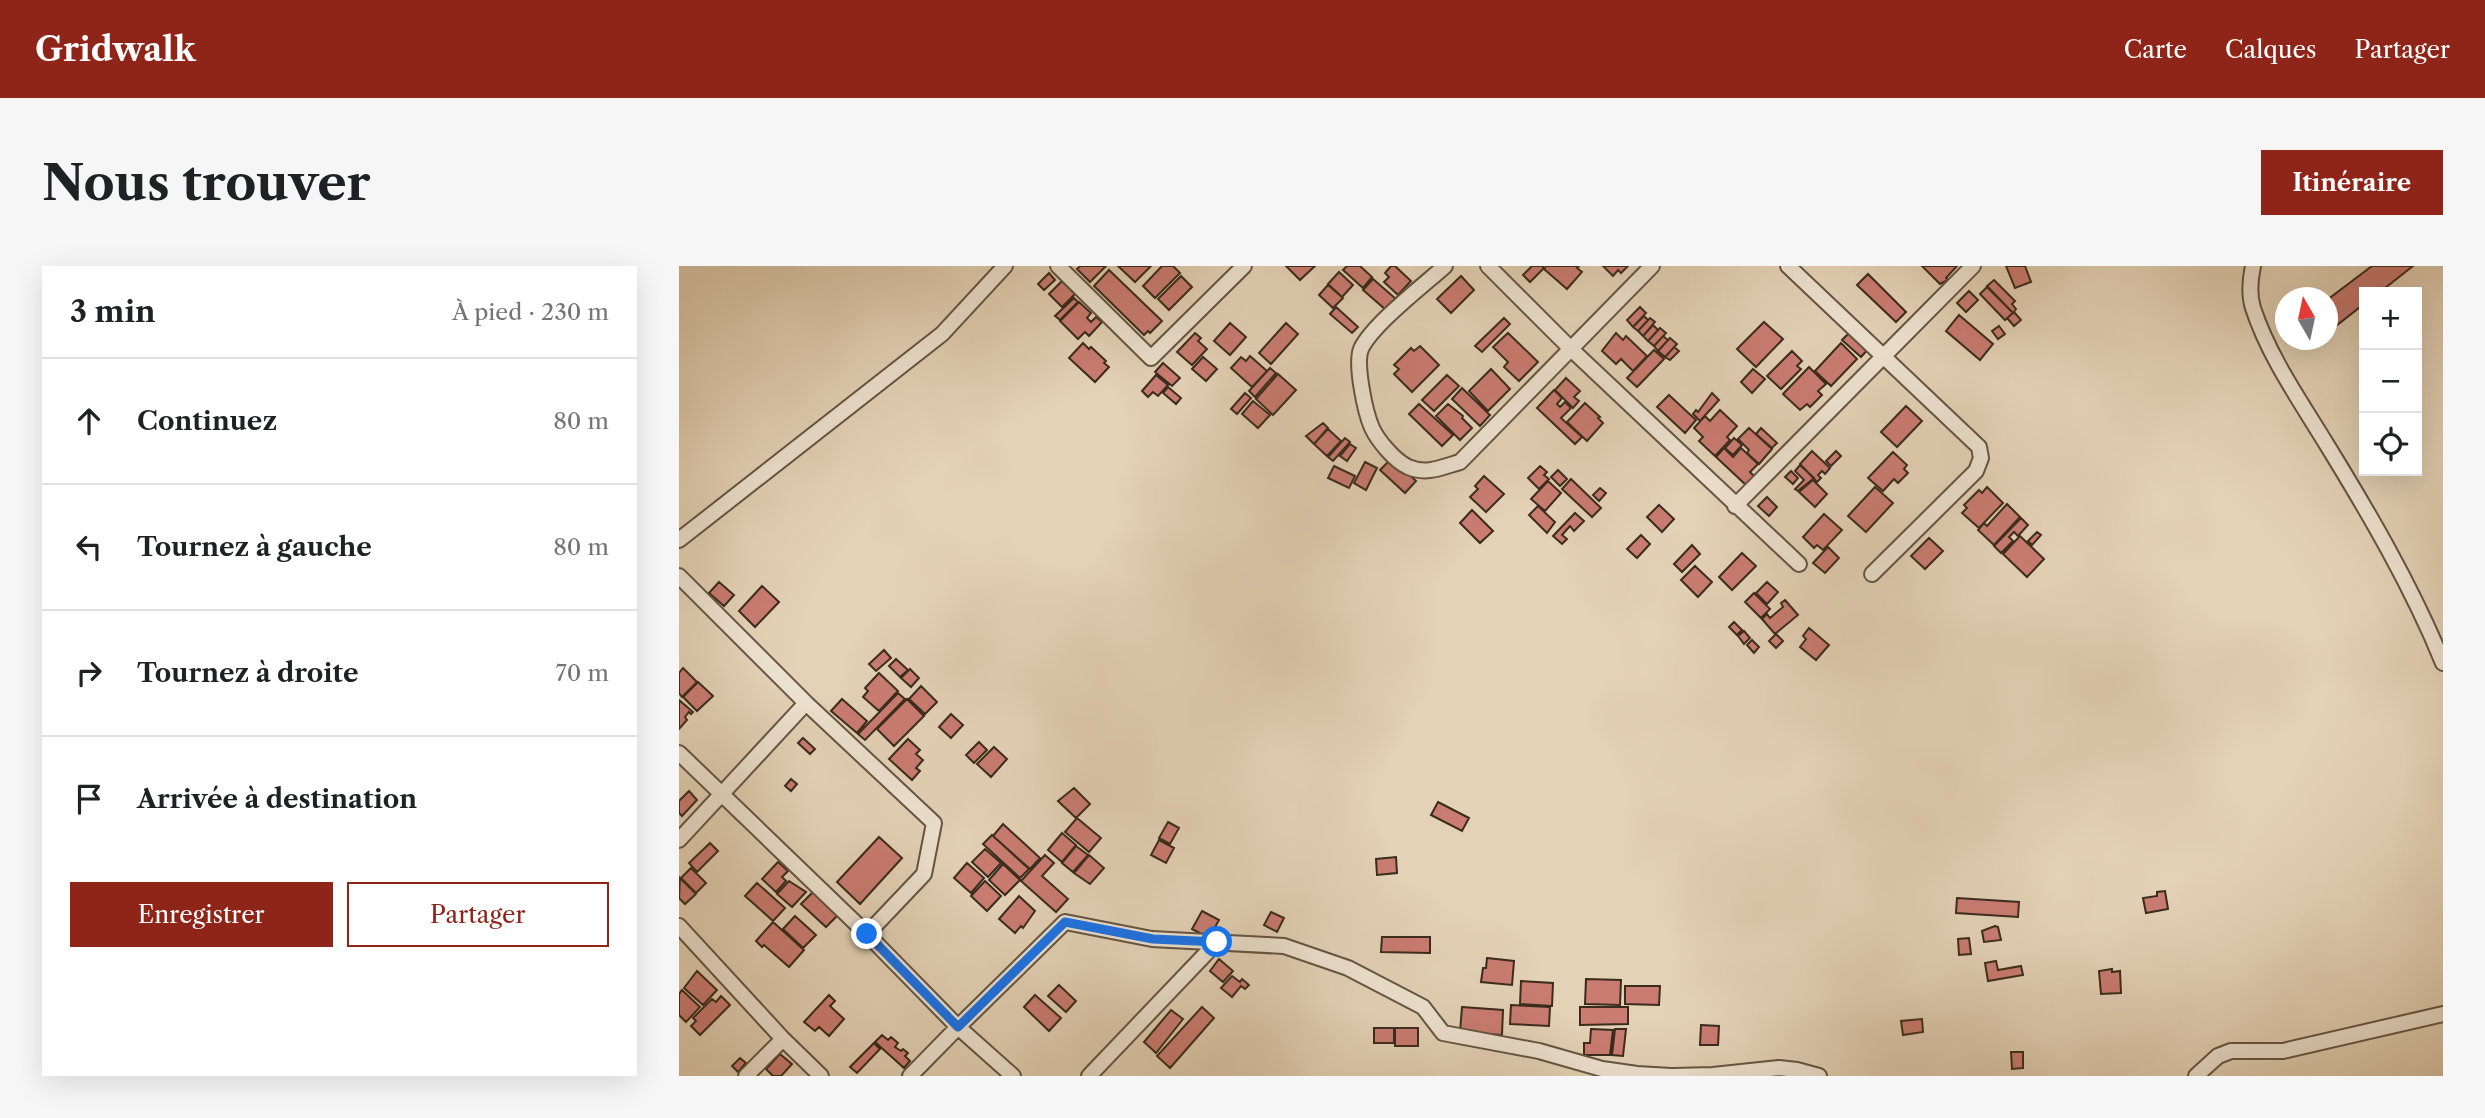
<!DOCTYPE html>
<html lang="fr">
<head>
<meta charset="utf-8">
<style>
	body { margin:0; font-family:"Libre Caslon Text",serif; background:#f6f6f6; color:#202124 }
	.controls { position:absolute; right:21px; top:21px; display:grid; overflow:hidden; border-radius:0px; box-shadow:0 7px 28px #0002 }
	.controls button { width:63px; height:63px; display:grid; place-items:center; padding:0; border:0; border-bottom:2px solid #e0e0e0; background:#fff; color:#202124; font:35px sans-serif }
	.compass { position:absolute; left:1596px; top:21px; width:63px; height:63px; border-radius:50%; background:#fff; box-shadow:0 7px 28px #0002; rotate:351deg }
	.stop { position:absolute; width:21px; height:21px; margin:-16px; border:5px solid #1a73e8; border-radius:50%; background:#fff }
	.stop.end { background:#1a73e8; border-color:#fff; box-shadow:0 2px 7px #0008 }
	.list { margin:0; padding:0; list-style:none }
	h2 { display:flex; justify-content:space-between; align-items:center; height:91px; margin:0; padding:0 28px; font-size:30px }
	h2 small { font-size:23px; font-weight:400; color:#757577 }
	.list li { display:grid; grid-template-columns:46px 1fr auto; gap:21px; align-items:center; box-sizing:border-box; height:126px; padding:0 28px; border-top:2px solid #e0e0e0 }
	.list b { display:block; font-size:26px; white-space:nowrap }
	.list em { font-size:23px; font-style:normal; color:#757577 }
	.actions { display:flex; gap:14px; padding:21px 28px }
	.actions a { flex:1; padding:16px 0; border:2px solid #8f2418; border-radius:0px; text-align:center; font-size:24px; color:#8f2418 }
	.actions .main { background:#8f2418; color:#fff }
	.icon { flex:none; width:38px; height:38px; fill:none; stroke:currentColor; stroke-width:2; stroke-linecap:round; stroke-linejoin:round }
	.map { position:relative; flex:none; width:1764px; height:810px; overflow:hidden; border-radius:0px }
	header { display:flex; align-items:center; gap:42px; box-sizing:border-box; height:98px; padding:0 35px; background:#8f2418; color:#fff }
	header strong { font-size:33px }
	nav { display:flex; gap:38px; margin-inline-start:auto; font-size:24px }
	.intro { display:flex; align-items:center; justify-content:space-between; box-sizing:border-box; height:168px; padding:0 42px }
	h1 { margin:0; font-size:49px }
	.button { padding:18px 32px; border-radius:0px; background:#8f2418; color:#fff; font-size:24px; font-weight:700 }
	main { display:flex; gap:42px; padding:0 42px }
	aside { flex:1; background:#fff; border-radius:0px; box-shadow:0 7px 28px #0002 }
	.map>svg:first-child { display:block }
</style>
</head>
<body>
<header>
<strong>Gridwalk</strong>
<nav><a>Carte</a><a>Calques</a><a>Partager</a></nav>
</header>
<div class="intro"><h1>Nous trouver</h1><a class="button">Itinéraire</a></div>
<main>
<aside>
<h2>3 min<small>À pied · 230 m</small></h2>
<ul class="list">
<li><svg class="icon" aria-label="ahead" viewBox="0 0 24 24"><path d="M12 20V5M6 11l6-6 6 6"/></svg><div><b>Continuez</b></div><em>80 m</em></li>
<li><svg class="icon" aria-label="left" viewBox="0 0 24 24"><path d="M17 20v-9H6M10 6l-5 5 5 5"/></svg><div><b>Tournez à gauche</b></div><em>80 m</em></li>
<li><svg class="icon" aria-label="right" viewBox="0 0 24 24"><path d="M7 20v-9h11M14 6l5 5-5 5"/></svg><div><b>Tournez à droite</b></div><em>70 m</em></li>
<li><svg class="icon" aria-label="arrive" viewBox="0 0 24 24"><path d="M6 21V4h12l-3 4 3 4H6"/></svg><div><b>Arrivée à destination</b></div></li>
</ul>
<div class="actions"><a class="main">Enregistrer</a><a>Partager</a></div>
</aside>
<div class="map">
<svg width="1764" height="810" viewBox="0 0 1764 810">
	<rect width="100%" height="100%" fill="#e4d2b6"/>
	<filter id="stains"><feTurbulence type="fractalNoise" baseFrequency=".00286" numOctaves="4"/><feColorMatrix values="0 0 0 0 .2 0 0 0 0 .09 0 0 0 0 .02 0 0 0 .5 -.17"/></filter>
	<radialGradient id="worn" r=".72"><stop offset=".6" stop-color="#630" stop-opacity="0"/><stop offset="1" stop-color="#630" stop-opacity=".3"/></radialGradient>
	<path fill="#ca7c71" stroke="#3a2b1d" stroke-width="2" d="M 401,0 L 427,0 L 411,16 L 398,3 Z
		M 439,0 L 472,0 L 456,16 Z
		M 483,0 L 494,0 L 501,7 L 476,32 L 464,20 Z
		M 607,0 L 636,0 L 621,14 Z
		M 668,0 L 681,0 L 693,11 L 684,22 L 664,4 Z
		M 712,0 L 716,0 L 732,15 L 719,29 L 705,16 L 710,11 L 706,7 Z
		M 853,0 L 864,0 L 864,3 L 851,16 L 844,9 Z
		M 867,0 L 900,0 L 898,2 L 903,6 L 888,23 L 865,3 Z
		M 924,0 L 949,0 L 942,7 L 939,4 L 934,10 Z
		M 1243,0 L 1278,0 L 1267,12 L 1269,14 L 1261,18 Z
		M 1327,0 L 1346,0 L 1352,16 L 1336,22 Z
		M 1693,0 L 1734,0 L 1701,26 L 1685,26 L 1685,38 L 1648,67 L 1648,34 Z
		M 430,4 L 483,55 L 471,67 L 469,65 L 465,69 L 415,20 Z
		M 660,6 L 674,19 L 663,31 L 649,18 Z
		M 370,7 L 376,14 L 365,24 L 359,18 Z
		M 1189,8 L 1227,46 L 1217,56 L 1178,19 Z
		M 502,10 L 513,21 L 490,44 L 479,33 Z
		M 782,10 L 795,24 L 772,47 L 758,33 Z
		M 694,13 L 717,33 L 707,44 L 684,24 Z
		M 1315,14 L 1336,35 L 1333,38 L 1337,43 L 1334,47 L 1308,20 Z
		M 383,15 L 396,28 L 383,41 L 370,28 Z
		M 649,19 L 664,32 L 654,42 L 640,29 Z
		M 1308,21 L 1334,47 L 1326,54 L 1301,28 Z
		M 1290,25 L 1299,34 L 1287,46 L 1278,37 Z
		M 395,32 L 399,36 L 381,54 L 376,50 Z
		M 400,36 L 412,47 L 408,52 L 412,56 L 417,51 L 423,56 L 410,70 L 406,66 L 399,73 L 381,55 Z
		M 657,41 L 679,61 L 673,67 L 651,48 Z
		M 961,41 L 967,47 L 954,61 L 948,54 Z
		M 1335,46 L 1342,54 L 1335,60 L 1328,52 Z
		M 1280,49 L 1314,78 L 1301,94 L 1267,65 Z
		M 965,50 L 969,54 L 959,65 L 954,61 Z
		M 825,52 L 831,58 L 803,86 L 796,80 Z
		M 971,52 L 976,56 L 964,70 L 959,65 Z
		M 1085,56 L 1104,73 L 1077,101 L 1058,83 Z
		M 551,57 L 567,71 L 551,89 L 535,75 Z
		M 607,57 L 619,68 L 592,98 L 580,87 Z
		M 974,59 L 979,64 L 969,75 L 964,70 Z
		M 1320,60 L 1326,68 L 1319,73 L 1313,65 Z
		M 981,62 L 987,67 L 975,80 L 969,75 Z
		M 1172,65 L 1190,82 L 1182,91 L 1163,74 Z
		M 516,67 L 522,72 L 519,75 L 528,83 L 513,99 L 498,86 Z
		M 829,67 L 859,96 L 840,115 L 825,101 L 829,96 L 814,81 Z
		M 937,67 L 944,74 L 947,70 L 968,90 L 954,105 L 942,93 L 937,98 L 923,85 Z
		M 984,70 L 989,74 L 979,85 L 975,80 Z
		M 991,72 L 998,78 L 986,91 L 979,85 Z
		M 404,77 L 410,83 L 412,81 L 427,95 L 425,97 L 430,101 L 416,116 L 390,92 Z
		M 1162,77 L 1178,93 L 1152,120 L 1136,105 Z
		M 741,80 L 760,99 L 733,126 L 715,108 L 720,103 L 715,99 L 732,82 L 735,85 Z
		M 995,81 L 1000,85 L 991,94 L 986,91 Z
		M 975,84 L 985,93 L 958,121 L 948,112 Z
		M 1113,85 L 1123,95 L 1118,100 L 1122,103 L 1102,123 L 1088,110 Z
		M 571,90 L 588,105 L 573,121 L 552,102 L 562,91 L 567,95 Z
		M 524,91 L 538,103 L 527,115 L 513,103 Z
		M 484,97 L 501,112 L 493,120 L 476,106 Z
		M 1130,101 L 1147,118 L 1139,125 L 1143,129 L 1131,141 L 1128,138 L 1121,144 L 1104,128 Z
		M 591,102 L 597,107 L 576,131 L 570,125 Z
		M 812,103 L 831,123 L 809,145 L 790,125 Z
		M 1074,103 L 1086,113 L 1073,127 L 1062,116 Z
		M 599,108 L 617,124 L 594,149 L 577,133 Z
		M 477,109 L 489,119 L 479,130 L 474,126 L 469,131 L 463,125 Z
		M 768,109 L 780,120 L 755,145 L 743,134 Z
		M 887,112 L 901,125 L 895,131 L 900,135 L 894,142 L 876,124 Z
		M 489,121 L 502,132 L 497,138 L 484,127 Z
		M 783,122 L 811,149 L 801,160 L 773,133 Z
		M 875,124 L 883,132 L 878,138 L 881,141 L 886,136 L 892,142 L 882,152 L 903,171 L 896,178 L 858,142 Z
		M 566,127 L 572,132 L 558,148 L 552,143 Z
		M 1033,127 L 1040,134 L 1021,155 L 1014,148 L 1017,144 L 1019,146 Z
		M 990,129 L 1017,154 L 1006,167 L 978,141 Z
		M 574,135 L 591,149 L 579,162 L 563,148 Z
		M 906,137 L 921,151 L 919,152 L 924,157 L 908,175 L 888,156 Z
		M 740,138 L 774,169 L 763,180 L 730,148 Z
		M 769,138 L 784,150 L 783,152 L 793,162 L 781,174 L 757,150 Z
		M 1227,140 L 1243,155 L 1218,181 L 1202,166 Z
		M 1041,144 L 1058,160 L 1048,171 L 1051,174 L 1036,190 L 1020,175 L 1024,171 L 1015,162 L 1026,150 L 1031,155 Z
		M 644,157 L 649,162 L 635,178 L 627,170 Z
		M 1070,162 L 1093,183 L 1080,198 L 1068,187 L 1070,184 L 1059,173 Z
		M 1082,162 L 1098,177 L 1093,182 L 1077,168 Z
		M 649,163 L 662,175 L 648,190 L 635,178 Z
		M 666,172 L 671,176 L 654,195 L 649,191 Z
		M 1055,172 L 1063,179 L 1054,189 L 1046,182 Z
		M 671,178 L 677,182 L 668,195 L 661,190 Z
		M 1045,182 L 1054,191 L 1062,182 L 1079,198 L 1071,206 L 1076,211 L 1068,220 L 1037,191 Z
		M 1133,185 L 1151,202 L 1146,208 L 1143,205 L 1139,209 L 1142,212 L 1138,216 L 1121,198 Z
		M 1157,185 L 1162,190 L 1152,200 L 1147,195 Z
		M 1214,186 L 1228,199 L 1225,203 L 1229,207 L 1219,217 L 1215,213 L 1204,225 L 1189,212 Z
		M 713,192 L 737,215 L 726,227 L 701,204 Z
		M 686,196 L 698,202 L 687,224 L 675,217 Z
		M 1121,199 L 1135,212 L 1119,225 L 1116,223 L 1125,214 L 1116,205 Z
		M 655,200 L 676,210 L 670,222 L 649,212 Z
		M 861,200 L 868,206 L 865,209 L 870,213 L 860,223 L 849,212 Z
		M 879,204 L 888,213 L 881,220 L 872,211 Z
		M 1112,205 L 1119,212 L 1114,218 L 1106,211 Z
		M 805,210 L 825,228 L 807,246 L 791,231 L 799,223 L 796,220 Z
		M 892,213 L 922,242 L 913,251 L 883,223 Z
		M 1134,214 L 1148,228 L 1136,241 L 1120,226 Z
		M 869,215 L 882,227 L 866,245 L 852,233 Z
		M 1196,221 L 1214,237 L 1187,266 L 1169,250 Z
		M 1308,221 L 1324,237 L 1300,262 L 1283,247 L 1288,242 L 1285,239 L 1300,224 L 1303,227 Z
		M 921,222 L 927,227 L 920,235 L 914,229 Z
		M 1088,231 L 1098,241 L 1090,250 L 1079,240 Z
		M 1328,238 L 1341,251 L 1315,279 L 1299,264 L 1305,257 L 1308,260 Z
		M 980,239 L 995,253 L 983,266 L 968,251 Z
		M 859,240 L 876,256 L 868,267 L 850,249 Z
		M 793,244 L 814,265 L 801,277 L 781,257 Z
		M 896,247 L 905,255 L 895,265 L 891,260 L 883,269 L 888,273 L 883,278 L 874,270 Z
		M 1145,248 L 1163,264 L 1144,284 L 1138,279 L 1135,282 L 1124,271 Z
		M 1342,252 L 1349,259 L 1339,270 L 1335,266 L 1330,271 L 1334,275 L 1322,287 L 1315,280 Z
		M 1358,266 L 1362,269 L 1353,279 L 1349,275 Z
		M 962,269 L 971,278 L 958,292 L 948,283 Z
		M 1341,270 L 1365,293 L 1348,311 L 1324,288 Z
		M 1250,272 L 1264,285 L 1246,303 L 1232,290 Z
		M 1013,279 L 1021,288 L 1003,306 L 995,298 Z
		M 1149,281 L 1160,292 L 1146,307 L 1134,297 Z
		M 1063,287 L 1077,300 L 1053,324 L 1040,311 Z
		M 1016,300 L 1033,316 L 1019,331 L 1002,314 Z
		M 40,316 L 55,329 L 45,340 L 30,327 Z
		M 1088,316 L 1099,326 L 1088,338 L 1077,327 Z
		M 83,320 L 100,336 L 76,361 L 60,345 Z
		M 1075,327 L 1091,343 L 1082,352 L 1066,336 Z
		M 1106,334 L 1119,349 L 1096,368 L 1083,353 L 1088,348 L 1091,352 L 1104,341 L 1102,337 Z
		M 1055,356 L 1063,364 L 1058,369 L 1050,361 Z
		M 1130,362 L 1150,379 L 1137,394 L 1121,381 L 1127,373 L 1124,370 Z
		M 1065,365 L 1071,372 L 1065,378 L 1059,370 Z
		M 1097,368 L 1104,375 L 1097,382 L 1090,375 Z
		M 1073,374 L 1080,381 L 1075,387 L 1068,379 Z
		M 205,384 L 212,392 L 197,405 L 190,398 Z
		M 217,393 L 229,404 L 221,411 L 210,400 Z
		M 4,402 L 18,416 L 3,431 L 0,427 L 0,407 Z
		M 231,403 L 240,412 L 232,421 L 222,412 Z
		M 200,407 L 219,425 L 200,445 L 184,431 L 189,425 L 186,422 Z
		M 19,416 L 34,430 L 18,445 L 4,431 Z
		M 242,420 L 258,436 L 246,448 L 230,433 Z
		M 219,427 L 226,433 L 186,474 L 179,468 Z
		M 163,433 L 188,455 L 178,467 L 152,445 Z
		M 228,433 L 245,450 L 215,480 L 198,463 Z
		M 0,434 L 14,446 L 12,448 L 10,446 L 6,451 L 8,454 L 0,463 Z
		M 272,448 L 284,459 L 272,472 L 260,461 Z
		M 124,472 L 136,483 L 131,488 L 119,477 Z
		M 229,473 L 241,484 L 237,488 L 244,494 L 237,502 L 241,505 L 233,514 L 210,493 Z
		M 300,476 L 308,484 L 295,497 L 287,489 Z
		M 315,481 L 328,493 L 312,511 L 298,498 Z
		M 112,513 L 118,518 L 112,525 L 106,520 Z
		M 395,522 L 411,538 L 397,552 L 379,535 Z
		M 10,525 L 18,534 L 3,550 L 0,547 L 0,535 Z
		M 759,536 L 790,552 L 783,565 L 752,549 Z
		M 398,552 L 422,572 L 410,586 L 386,566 Z
		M 489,556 L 500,562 L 491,578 L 480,572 Z
		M 324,558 L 361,592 L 351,603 L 314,570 Z
		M 383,567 L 397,579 L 383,596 L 369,584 Z
		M 313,569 L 350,603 L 341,612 L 304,578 Z
		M 200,571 L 223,592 L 181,638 L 158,616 Z
		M 480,574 L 495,582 L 487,597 L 472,589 Z
		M 31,577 L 39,585 L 18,606 L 10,597 Z
		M 397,580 L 409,589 L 394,606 L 383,597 Z
		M 306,583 L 322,597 L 309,611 L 293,596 Z
		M 366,589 L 375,597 L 363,610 L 389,633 L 377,646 L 342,615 Z
		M 410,589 L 425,602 L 411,618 L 395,607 Z
		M 717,591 L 718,607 L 698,609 L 697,593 Z
		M 99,596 L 109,605 L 103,611 L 107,615 L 97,626 L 83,613 Z
		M 288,597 L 305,612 L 292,627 L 275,612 Z
		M 324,598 L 341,614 L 326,629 L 310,614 Z
		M 12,602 L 27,617 L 17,627 L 2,612 Z
		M 1,612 L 17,628 L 6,638 L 0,632 Z
		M 110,615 L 127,626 L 113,641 L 98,628 Z
		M 306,615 L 322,630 L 308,645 L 292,630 Z
		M 78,617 L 106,642 L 94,655 L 66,630 Z
		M 1486,625 L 1489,643 L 1467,647 L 1464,632 L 1478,630 L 1478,626 Z
		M 134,626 L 159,649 L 147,661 L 122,638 Z
		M 340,630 L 356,645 L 344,662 L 342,660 L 336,667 L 320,653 Z
		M 1278,632 L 1340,636 L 1339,651 L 1277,647 Z
		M 523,645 L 540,654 L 530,672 L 513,663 Z
		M 592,646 L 605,652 L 598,666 L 585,659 Z
		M 116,650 L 137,669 L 124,682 L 104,663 Z
		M 94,656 L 125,684 L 110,701 L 85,679 L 83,681 L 77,675 Z
		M 1316,660 L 1319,661 L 1322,674 L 1305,676 L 1303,665 Z
		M 703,671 L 751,671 L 751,687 L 702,686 Z
		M 1290,672 L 1292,688 L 1280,689 L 1279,673 Z
		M 808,692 L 835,695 L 833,719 L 802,716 L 804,702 L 807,702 Z
		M 540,693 L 554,705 L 544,716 L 531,705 Z
		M 1317,695 L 1319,704 L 1342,700 L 1344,709 L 1309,715 L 1306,697 Z
		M 1433,703 L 1433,706 L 1441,705 L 1442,727 L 1422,728 L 1420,705 Z
		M 18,705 L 38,724 L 24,739 L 5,722 Z
		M 553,710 L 561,716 L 563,713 L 570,719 L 566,723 L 562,720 L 553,731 L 542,722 Z
		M 907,713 L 942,714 L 941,739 L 906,738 Z
		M 842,715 L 874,717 L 873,740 L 841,738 Z
		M 380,719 L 397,735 L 387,746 L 369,730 Z
		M 946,720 L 981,720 L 980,739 L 946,738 Z
		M 3,724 L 21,741 L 7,756 L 0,749 L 0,728 Z
		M 150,729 L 156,735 L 151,740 L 165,753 L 150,770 L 140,761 L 136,765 L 125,756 Z
		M 356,729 L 382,752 L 370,765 L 345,741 Z
		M 42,730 L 51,739 L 21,769 L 12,760 L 17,755 L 14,752 L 33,733 L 37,736 Z
		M 832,739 L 871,741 L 870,760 L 831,758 Z
		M 523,741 L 535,752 L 491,802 L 478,790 Z
		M 783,741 L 824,744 L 823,769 L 781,766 Z
		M 901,741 L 949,741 L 949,758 L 901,759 Z
		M 492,744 L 504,753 L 477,787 L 465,776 Z
		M 1243,753 L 1244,766 L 1224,769 L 1222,755 Z
		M 1022,759 L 1040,760 L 1039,779 L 1021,779 Z
		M 695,762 L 715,762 L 715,777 L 695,777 Z
		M 716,762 L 739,762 L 739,780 L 716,780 Z
		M 912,763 L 934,764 L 931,789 L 905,789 L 905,777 L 911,777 Z
		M 936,763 L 947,763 L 944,790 L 933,789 Z
		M 203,769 L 209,774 L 212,771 L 219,777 L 216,781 L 222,785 L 224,783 L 229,787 L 226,790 L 231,795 L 225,802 L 196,776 Z
		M 195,777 L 201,783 L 178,807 L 171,801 Z
		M 1332,786 L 1344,786 L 1344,802 L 1333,803 Z
		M 101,788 L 113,798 L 102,810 L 94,810 L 87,803 Z
		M 61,792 L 67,797 L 59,806 L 53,800 Z"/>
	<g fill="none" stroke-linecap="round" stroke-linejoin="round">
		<g stroke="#645543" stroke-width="18">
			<path id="minor" d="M 379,0 L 472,92 L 565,0
				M 766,0 C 745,19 693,59 682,83 C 676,98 686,146 693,162 C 699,175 716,195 729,201 C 748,209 763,201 781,196 L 973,0
				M 809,0 L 892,83 L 1120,298
				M 1109,0 L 1300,181 L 1302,192 L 1297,205 L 1193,308
				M 1574,0 C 1571,14 1570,29 1574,42 C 1590,91 1622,136 1648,179 C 1691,249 1733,321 1764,397
				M 1056,240 L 1294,0
				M 0,274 L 263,68 L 326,0
				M 0,310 L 127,437 L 255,557 L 245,608 L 188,668 L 279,761 L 386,656 L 473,673 L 605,680 L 669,702 L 744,741 L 764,767 L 860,785 L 923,803 L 958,808 L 992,810
				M 0,487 L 188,668
				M 0,574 L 127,437
				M 0,660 L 104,773 L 142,810
				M 67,810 L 104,773
				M 231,810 L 279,761 L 334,810
				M 410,810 L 538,676
				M 994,810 L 1034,809 L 1100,802 L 1118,804 L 1140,810
				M 1517,810 L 1539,790 L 1552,785 L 1604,785 L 1764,748"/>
		</g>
		<use href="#minor" stroke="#ede2d0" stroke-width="14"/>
	</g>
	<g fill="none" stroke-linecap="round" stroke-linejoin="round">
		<path stroke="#1a73e8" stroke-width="9" d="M 188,668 L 279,761 L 386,656 L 474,673 L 538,676"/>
	</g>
	<rect width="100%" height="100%" filter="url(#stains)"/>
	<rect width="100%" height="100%" fill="url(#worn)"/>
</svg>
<div class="controls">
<button>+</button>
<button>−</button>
<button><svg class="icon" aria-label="locate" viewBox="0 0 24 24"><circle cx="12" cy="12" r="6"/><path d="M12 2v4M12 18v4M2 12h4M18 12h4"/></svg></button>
</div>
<svg class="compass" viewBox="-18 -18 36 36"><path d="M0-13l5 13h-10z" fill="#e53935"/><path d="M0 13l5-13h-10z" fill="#757577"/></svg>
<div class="stop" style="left:538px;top:676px"></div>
<div class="stop end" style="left:188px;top:668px"></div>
</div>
</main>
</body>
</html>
